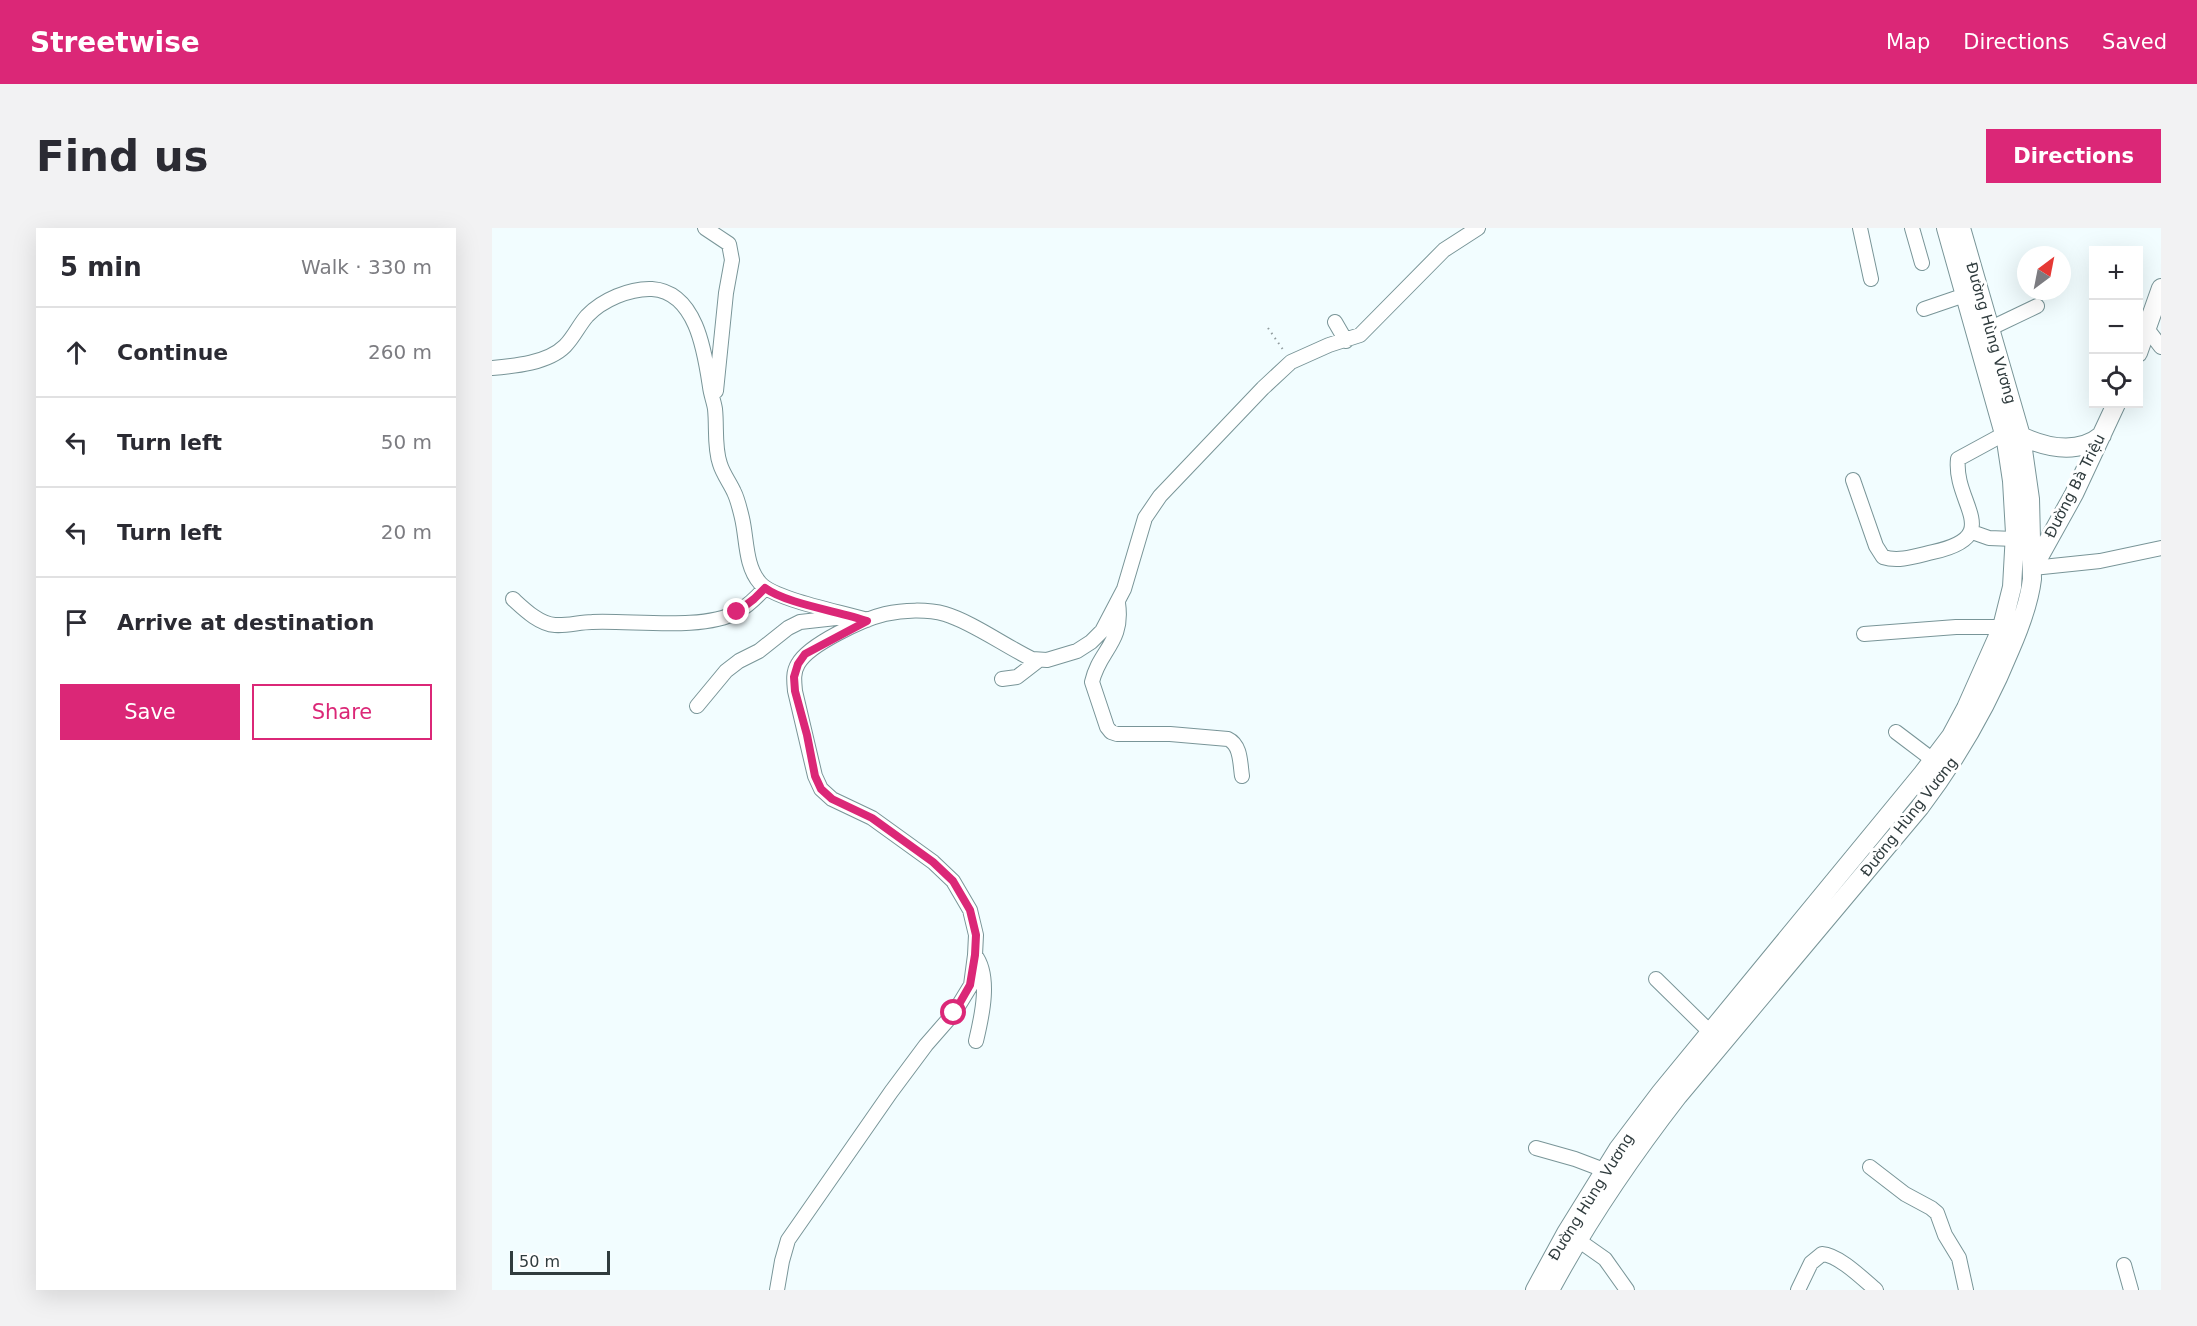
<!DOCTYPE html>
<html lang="en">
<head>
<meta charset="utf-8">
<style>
	body { margin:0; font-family:"DejaVu Sans",sans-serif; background:#f2f2f3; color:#2b2b33 }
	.controls { position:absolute; right:18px; top:18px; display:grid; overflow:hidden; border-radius:0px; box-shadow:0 6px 24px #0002 }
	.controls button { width:54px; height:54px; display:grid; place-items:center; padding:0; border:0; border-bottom:2px solid #e1e1e2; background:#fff; color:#2b2b33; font:30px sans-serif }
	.compass { position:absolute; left:1525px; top:18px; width:54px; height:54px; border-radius:50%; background:#fff; box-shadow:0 6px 24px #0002; rotate:32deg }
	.scale { position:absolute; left:18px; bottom:15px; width:100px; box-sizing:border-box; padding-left:6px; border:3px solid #303c3e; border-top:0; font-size:16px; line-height:21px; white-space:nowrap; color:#303c3e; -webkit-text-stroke:4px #fff; paint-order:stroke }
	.stop { position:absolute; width:18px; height:18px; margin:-14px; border:4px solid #db2777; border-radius:50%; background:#fff }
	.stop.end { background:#db2777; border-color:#fff; box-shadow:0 2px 6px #0008 }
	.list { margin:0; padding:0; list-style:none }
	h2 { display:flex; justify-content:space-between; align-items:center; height:78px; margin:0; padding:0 24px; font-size:26px }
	h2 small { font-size:20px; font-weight:400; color:#7c7c81 }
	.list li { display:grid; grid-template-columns:39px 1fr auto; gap:18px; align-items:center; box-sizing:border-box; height:90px; padding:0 24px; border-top:2px solid #e1e1e2 }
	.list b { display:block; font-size:22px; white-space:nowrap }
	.list em { font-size:20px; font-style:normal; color:#7c7c81 }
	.actions { display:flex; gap:12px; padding:18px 24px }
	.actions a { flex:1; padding:14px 0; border:2px solid #db2777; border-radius:0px; text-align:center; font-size:21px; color:#db2777 }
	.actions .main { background:#db2777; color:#fff }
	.icon { flex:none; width:33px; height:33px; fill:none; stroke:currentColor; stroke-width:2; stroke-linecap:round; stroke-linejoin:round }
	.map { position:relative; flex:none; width:1669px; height:1062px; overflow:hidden; border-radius:0px }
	header { display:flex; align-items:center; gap:36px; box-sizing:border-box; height:84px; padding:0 30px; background:#db2777; color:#fff }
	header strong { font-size:28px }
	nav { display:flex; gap:33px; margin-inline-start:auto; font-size:21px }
	.intro { display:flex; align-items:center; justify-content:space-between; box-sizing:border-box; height:144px; padding:0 36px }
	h1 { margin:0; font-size:42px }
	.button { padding:15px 27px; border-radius:0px; background:#db2777; color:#fff; font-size:21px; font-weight:700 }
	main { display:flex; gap:36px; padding:0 36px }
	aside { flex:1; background:#fff; border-radius:0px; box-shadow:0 6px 24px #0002 }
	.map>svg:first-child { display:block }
</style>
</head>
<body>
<header>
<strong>Streetwise</strong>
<nav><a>Map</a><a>Directions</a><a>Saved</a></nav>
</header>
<div class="intro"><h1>Find us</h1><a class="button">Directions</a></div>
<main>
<aside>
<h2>5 min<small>Walk · 330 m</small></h2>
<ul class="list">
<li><svg class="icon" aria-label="ahead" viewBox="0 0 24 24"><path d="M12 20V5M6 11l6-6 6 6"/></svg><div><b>Continue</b></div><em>260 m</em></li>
<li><svg class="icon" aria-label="left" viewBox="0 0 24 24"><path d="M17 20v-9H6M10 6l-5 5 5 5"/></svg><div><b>Turn left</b></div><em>50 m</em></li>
<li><svg class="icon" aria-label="left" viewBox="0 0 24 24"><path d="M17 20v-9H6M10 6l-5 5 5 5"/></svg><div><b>Turn left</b></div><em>20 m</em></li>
<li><svg class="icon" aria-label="arrive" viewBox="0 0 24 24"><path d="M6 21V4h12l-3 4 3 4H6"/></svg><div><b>Arrive at destination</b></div></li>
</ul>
<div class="actions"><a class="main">Save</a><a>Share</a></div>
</aside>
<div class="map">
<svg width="1669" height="1062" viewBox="0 0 1669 1062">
	<rect width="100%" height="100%" fill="#f2fdff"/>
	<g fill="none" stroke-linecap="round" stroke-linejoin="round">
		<g stroke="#799598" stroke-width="16">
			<path id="minor" d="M 213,0 L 237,16 L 240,32 L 234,65 L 224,163
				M 1368,0 L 1379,51
				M 1420,0 L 1430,35
				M 1432,81 L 1473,67
				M 843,94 L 854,113
				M 1499,100 L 1545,78
				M 1656,102 L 1669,119
				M 0,140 C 23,138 56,135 73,118 C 82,109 87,97 95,88 C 110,72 138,60 160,61 C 205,64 213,126 218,159 C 219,167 222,174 223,181 C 225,199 222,219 228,236 C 231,246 238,255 242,264 C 246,272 248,282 250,290 C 255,311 253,338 268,355 C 283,372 350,384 375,392
				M 1361,252 L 1384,318 L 1391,329 C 1407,334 1424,328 1441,324 C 1514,308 1461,276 1466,231 L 1512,206
				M 1480,304 L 1497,310 L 1522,311
				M 1541,340 L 1608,333 L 1669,320
				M 21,371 C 32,381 47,396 63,397 C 75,398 88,394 100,394 C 140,392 211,403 245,384 C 256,378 265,369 273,360
				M 626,375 C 632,415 607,422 600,454 L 615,499 L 619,504 L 625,506 L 678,506 L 736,511 C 749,517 748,535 750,548
				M 1372,406 L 1464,399 L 1510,399
				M 510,451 L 525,449 L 547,432
				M 205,478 L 234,443 L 247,433 L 267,423 L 296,400 L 308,394 L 353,389
				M 1404,504 L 1441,532
				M 483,727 C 499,748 490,788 484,813
				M 1164,751 L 1218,804
				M 1044,920 L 1083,931 L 1112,942
				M 1378,939 L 1413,966 L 1439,980 L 1445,985 L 1453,1007 L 1467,1030 L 1474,1062
				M 1086,1012 L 1113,1031 L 1135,1062
				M 1632,1037 L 1639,1062
				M 285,1062 L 290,1033 L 296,1012 L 399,864 L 434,817 L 462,785 L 479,757 L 483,727 L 484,707 L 478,682 L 461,653 L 441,634 L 380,590 L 340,571 L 329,561 L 323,548 L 303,463 C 302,453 301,444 306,436 C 317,416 372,391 393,386 C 411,382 435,381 453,386 C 480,394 513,418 540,431 L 555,432 L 585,423 L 599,414 L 610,403 L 632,361 L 653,290 L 668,268 L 771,160 L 799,134 L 837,117 L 868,107 L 952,22 L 986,0
				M 1306,1062 L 1319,1035 L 1330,1026 C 1347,1027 1371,1051 1384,1062"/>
		</g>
		<g stroke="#799598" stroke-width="20">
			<path id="major" d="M 1646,125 L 1669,60
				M 1521,211 L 1529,208 C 1555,220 1586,227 1610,207
				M 1541,340 L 1582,266 L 1624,176
				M 1043,1062 L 1074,1005 L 1126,921 L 1169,864 L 1431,545 L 1459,508 L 1474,480 L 1510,399 L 1520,359 L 1523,305 L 1520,253 L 1514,213 L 1454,0
				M 1058,1062 C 1095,993 1138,930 1186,868 L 1428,579 C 1465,530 1495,479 1518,422 C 1528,399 1537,376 1540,351 L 1538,271 L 1529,208 L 1469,0"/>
		</g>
		<path stroke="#919c9e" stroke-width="2" stroke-dasharray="1.5 4.5" stroke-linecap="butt" d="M 776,100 L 792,123"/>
		<use href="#minor" stroke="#fff" stroke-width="14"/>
		<use href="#major" stroke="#fff" stroke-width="18"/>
	</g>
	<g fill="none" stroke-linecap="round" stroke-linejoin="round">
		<path stroke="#db2777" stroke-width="8" d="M 245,384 L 262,371 L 273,360 C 295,376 346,383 375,393 L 313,426 L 306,436 L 302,449 L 303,463 L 315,507 L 323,548 L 329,561 L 340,571 L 380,590 L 441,634 L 461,653 L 478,682 L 484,707 L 483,727 L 478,757 L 462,785"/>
	</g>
	<g text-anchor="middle" stroke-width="6" stroke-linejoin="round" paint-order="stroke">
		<g font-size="15" fill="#303c3e" stroke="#fff">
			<text transform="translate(1499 105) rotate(74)" y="5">Đường Hùng Vương</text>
			<text transform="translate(1583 258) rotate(-63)" y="5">Đường Bà Triệu</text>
			<text transform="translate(1417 589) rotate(-52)" y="5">Đường Hùng Vương</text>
			<text transform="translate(1099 969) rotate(-58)" y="5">Đường Hùng Vương</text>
		</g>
	</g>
</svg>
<div class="controls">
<button>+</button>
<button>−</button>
<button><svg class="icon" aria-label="locate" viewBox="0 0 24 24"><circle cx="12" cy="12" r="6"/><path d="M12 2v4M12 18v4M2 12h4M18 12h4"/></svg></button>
</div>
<svg class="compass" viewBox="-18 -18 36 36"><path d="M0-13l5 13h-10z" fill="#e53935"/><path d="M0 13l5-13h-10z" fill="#7c7c81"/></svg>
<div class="scale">50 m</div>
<div class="stop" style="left:462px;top:785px"></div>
<div class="stop end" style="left:245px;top:384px"></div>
</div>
</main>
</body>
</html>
